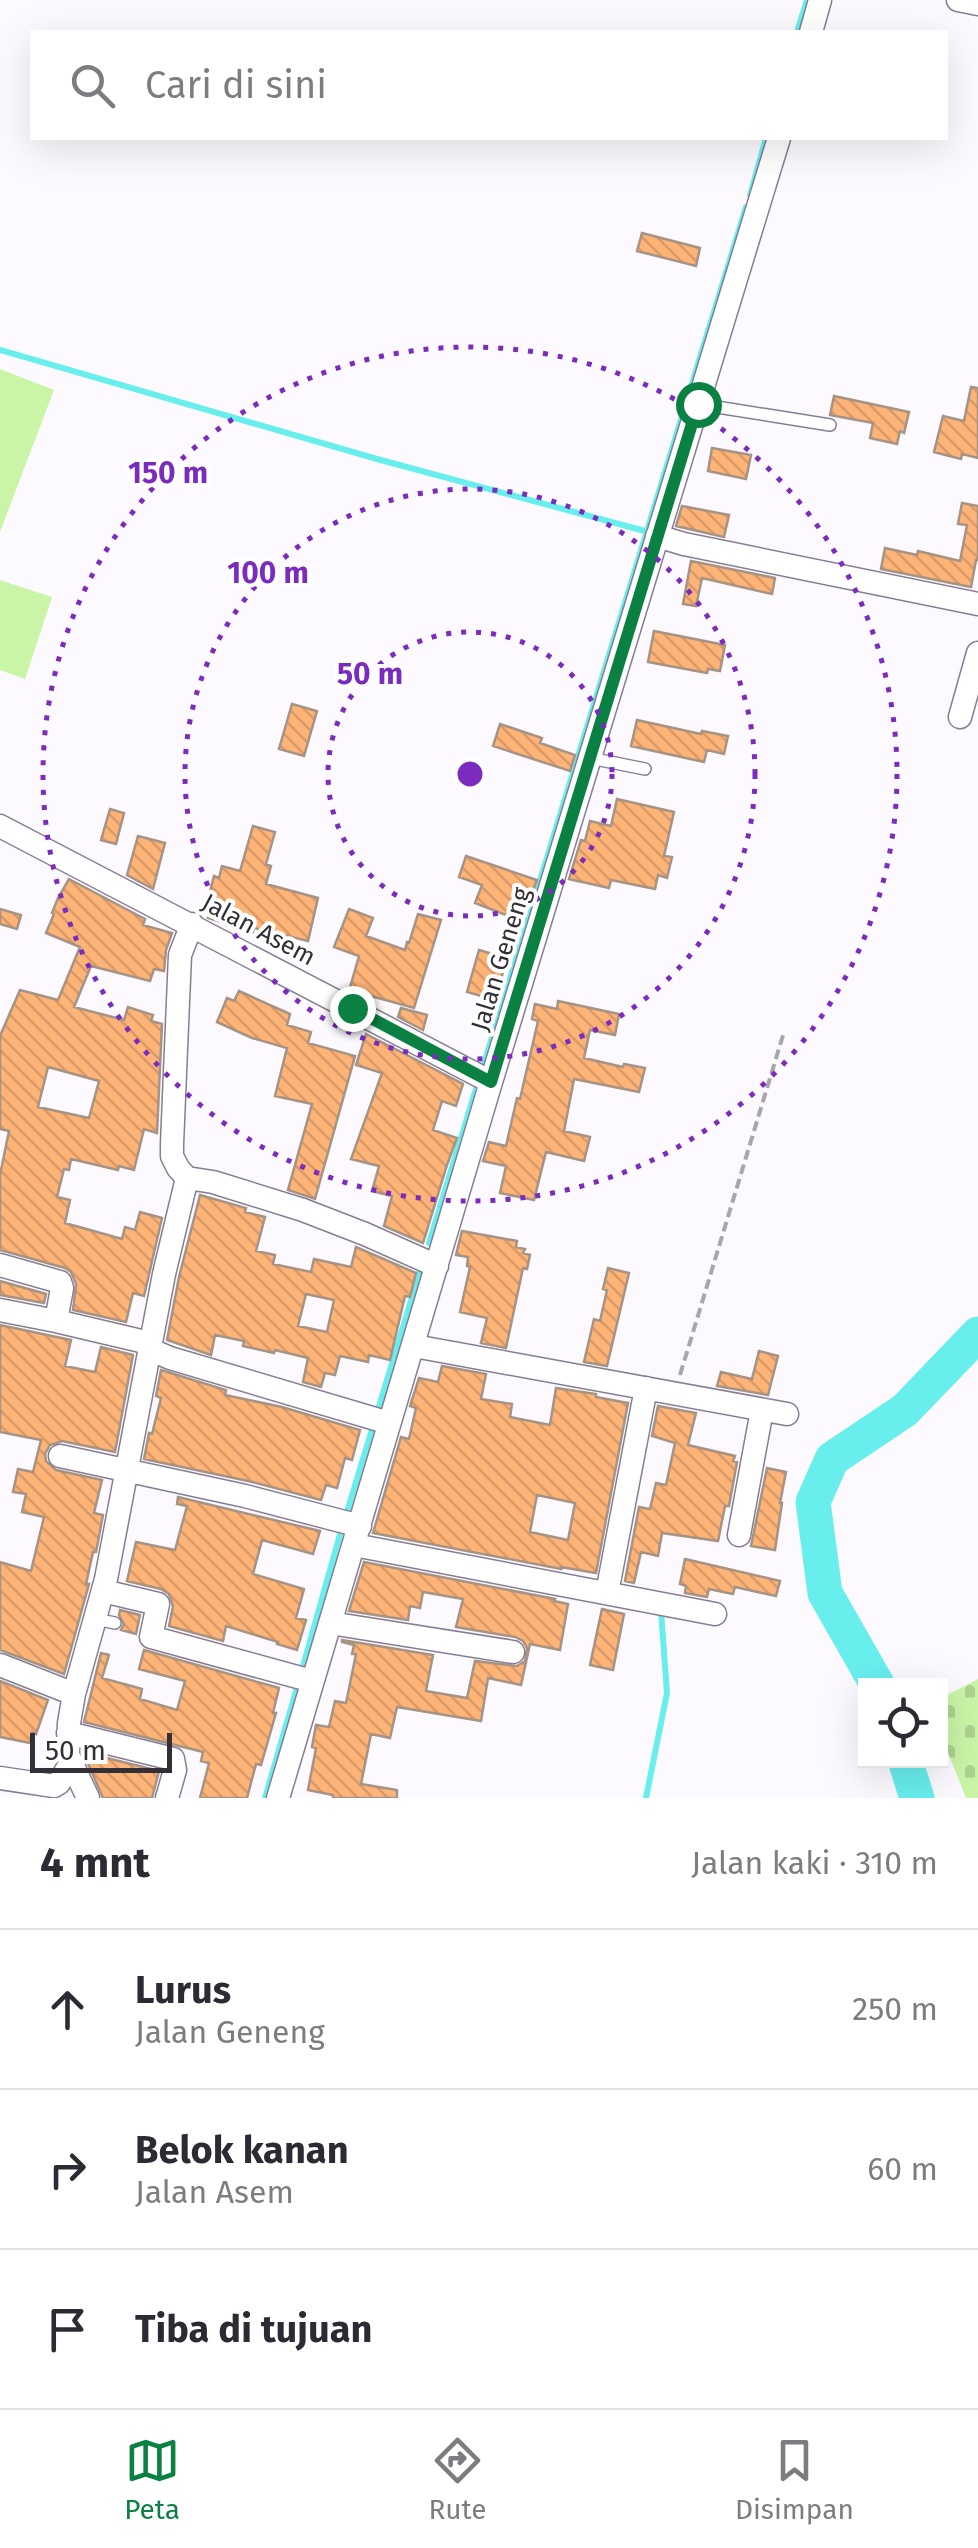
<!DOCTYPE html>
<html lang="id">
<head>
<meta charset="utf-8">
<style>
	body { margin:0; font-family:"Fira Sans",sans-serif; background:#f2f2f3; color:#2b2b33 }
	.controls { position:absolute; right:30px; bottom:30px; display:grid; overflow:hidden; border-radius:0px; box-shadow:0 10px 40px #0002 }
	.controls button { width:90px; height:90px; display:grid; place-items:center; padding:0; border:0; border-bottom:2px solid #e1e1e2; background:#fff; color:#2b2b33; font:50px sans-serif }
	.scale { position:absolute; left:30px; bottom:25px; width:142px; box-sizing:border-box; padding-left:10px; border:5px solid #322f37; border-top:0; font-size:28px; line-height:35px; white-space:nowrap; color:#322f37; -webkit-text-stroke:8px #fff; paint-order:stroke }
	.stop { position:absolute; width:30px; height:30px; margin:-22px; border:8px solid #0b8043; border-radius:50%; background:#fff }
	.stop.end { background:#0b8043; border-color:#fff; box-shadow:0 2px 10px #0008 }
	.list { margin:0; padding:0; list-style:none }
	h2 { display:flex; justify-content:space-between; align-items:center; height:130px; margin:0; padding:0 40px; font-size:42px }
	h2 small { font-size:32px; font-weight:400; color:#7c7c81 }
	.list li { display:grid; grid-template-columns:65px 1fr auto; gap:30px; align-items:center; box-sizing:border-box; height:160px; padding:0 40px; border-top:2px solid #e1e1e2 }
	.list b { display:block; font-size:38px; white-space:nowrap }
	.list p { margin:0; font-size:32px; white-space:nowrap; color:#7c7c81 }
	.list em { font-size:32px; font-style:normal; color:#7c7c81 }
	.icon { flex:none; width:55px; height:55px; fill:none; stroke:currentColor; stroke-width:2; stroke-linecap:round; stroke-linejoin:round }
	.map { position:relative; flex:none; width:978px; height:1798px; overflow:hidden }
	.search { position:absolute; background:#fff; box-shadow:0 10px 40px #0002; left:30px; right:30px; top:30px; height:110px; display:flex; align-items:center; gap:25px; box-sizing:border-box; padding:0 35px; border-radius:0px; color:#7c7c81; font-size:38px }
	.sheet { height:610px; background:#fff }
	nav { display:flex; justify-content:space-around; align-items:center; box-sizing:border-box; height:140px; border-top:2px solid #e1e1e2; background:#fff; font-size:28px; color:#7c7c81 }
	nav a { display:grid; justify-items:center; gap:5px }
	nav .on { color:#0b8043 }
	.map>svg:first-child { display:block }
</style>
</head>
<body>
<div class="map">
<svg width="978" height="1798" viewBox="0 0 978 1798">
	<defs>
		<pattern id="cemetery-stones" width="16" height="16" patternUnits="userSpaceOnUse" patternTransform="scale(2.5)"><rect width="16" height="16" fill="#caf5a7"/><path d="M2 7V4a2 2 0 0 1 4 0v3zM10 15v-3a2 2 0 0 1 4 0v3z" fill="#aed290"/></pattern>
		<pattern id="building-back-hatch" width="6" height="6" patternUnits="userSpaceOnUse" patternTransform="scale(2.5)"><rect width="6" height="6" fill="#feb377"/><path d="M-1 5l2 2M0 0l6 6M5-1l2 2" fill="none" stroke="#da9a68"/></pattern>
	</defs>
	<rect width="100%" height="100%" fill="#fcfaff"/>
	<path fill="#caf5a7" d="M 0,369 L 54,390 L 0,532 Z
		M 0,580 L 52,597 L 25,679 L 0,670 Z"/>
	<path fill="url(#cemetery-stones)" d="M 978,1679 L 978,1798 L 966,1798 L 941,1735 L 941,1698 Z"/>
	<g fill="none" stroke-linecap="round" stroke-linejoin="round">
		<path stroke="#69eeee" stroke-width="6" d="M 797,32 L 807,0
			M 750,195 L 766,138
			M 0,350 L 377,459 L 645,531
			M 482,1070 L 746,207
			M 429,1243 L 478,1082
			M 346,1515 L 420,1271
			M 302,1670 L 342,1527
			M 265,1798 L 298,1684
			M 646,1798 L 667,1693 L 661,1611"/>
		<path stroke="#69eeee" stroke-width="35" d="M 878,1686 L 825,1593 L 813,1502 L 832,1459 L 905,1410 L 978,1334
			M 905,1760 L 917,1798"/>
	</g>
	<path fill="url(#building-back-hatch)" stroke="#a69384" stroke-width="2.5" fill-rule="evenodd" d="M 642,233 L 700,248 L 696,266 L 637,251 Z
		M 971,387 L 978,388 L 978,458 L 962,454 L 961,459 L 934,452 L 943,416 L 964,421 Z
		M 834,396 L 909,412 L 904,433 L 900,431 L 897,444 L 870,438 L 873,423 L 830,415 Z
		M 712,448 L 751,455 L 746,479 L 708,471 Z
		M 962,503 L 978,506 L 978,560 L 976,560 L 971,587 L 881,569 L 885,548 L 917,555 L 918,551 L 960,561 L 967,525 L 958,524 Z
		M 682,506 L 729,515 L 724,537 L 676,526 Z
		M 691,561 L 775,578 L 772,594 L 702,578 L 696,606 L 683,604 Z
		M 654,631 L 725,645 L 720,671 L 708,669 L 707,673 L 648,662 Z
		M 292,704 L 317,711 L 304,756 L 279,749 Z
		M 637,720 L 701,734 L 702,731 L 728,736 L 724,754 L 707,750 L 704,762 L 631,746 Z
		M 500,724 L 542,738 L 540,743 L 575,755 L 570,771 L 493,746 Z
		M 617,799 L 674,812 L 664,856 L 672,857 L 667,878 L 658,875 L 655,889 L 611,880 L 609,888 L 569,879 L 581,840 L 585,841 L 590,821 L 611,826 Z
		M 110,809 L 124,813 L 116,844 L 101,840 Z
		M 253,826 L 275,832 L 266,864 L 271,866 L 266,884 L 318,898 L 308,941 L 254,928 L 253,932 L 208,918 L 211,909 L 206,907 L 214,876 L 219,878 L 222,866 L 240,871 Z
		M 138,836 L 165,843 L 153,889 L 127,875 Z
		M 466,856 L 537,880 L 521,921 L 475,903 L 482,885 L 459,877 Z
		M 69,879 L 145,919 L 143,925 L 172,933 L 166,950 L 164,971 L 154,969 L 150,981 L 91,966 L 74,1007 L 124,1020 L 128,1007 L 153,1015 L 151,1021 L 162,1024 L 157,1133 L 144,1129 L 134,1170 L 119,1166 L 118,1170 L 71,1159 L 69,1170 L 64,1169 L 57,1197 L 70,1200 L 65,1223 L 122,1239 L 125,1227 L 135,1230 L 140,1212 L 162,1218 L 144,1296 L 133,1293 L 126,1322 L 73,1310 L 76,1284 L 71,1272 L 65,1268 L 0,1250 L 0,1175 L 9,1131 L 0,1129 L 0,1036 L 20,990 L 58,1000 L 80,947 L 46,933 L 54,914 L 52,913 L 58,898 ZM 48,1067 L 99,1081 L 89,1118 L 38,1107 Z
		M 0,909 L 21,915 L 17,929 L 0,924 Z
		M 349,909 L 373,918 L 366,936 L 405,950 L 407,942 L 409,943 L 418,914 L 441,920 L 414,1008 L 371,996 L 369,999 L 349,991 L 359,956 L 334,947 Z
		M 479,950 L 507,958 L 495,1000 L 467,992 Z
		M 239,991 L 290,1014 L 287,1025 L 311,1032 L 308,1043 L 355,1056 L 315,1199 L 288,1190 L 312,1104 L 275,1096 L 287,1048 L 252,1038 L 217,1022 L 227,998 L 234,1001 Z
		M 558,1001 L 619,1014 L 615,1035 L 590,1030 L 584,1058 L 623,1067 L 624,1064 L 645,1068 L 639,1092 L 574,1079 L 564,1131 L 590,1137 L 584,1161 L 546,1152 L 534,1200 L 500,1193 L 506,1166 L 483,1161 L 489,1142 L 506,1146 L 517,1098 L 520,1099 L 538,1021 L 532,1019 L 535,1004 L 557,1009 Z
		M 401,1008 L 427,1015 L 423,1030 L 398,1017 Z
		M 366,1034 L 463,1084 L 456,1106 L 442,1101 L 433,1130 L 457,1138 L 447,1165 L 423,1243 L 384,1226 L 392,1196 L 372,1191 L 379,1166 L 351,1159 L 382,1073 L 356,1065 Z
		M 200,1195 L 246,1208 L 245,1212 L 265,1217 L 256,1251 L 275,1255 L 273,1264 L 311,1272 L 314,1259 L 351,1267 L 356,1247 L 416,1273 L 410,1297 L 405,1296 L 390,1360 L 369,1355 L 368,1362 L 340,1356 L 335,1375 L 325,1373 L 321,1387 L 303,1382 L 308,1358 L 275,1350 L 274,1353 L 243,1346 L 244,1341 L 215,1335 L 211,1355 L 167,1340 L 179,1277 ZM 306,1294 L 334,1300 L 327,1332 L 298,1326 Z
		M 462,1231 L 517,1241 L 516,1247 L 525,1249 L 523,1253 L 530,1255 L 527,1269 L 523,1268 L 506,1348 L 481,1343 L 487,1318 L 460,1312 L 470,1267 L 467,1266 L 468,1257 L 456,1255 Z
		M 608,1268 L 629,1273 L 607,1366 L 584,1362 L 594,1319 L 600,1321 L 607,1290 L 603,1289 Z
		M 0,1281 L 46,1294 L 44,1303 L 0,1295 Z
		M 0,1325 L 71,1340 L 65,1366 L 95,1372 L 101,1347 L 133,1355 L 115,1452 L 62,1441 L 50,1445 L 45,1454 L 46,1461 L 56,1470 L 102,1480 L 94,1513 L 103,1515 L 96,1552 L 93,1552 L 86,1584 L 89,1584 L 64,1674 L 0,1650 L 0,1562 L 31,1571 L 44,1517 L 22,1512 L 26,1494 L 13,1492 L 18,1469 L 33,1472 L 41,1440 L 0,1432 Z
		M 759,1351 L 778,1356 L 768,1395 L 717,1386 L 721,1372 L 752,1379 Z
		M 442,1366 L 486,1374 L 481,1399 L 512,1404 L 510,1417 L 550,1425 L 556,1388 L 596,1394 L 596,1397 L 628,1403 L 596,1573 L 561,1567 L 561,1569 L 373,1533 L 401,1437 L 409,1439 L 416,1408 L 410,1406 L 419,1378 L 438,1382 ZM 537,1495 L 575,1503 L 568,1540 L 530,1532 Z
		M 161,1370 L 226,1390 L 225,1395 L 282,1407 L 360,1430 L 352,1460 L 345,1458 L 337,1488 L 326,1485 L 321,1500 L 248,1481 L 144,1459 L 149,1433 L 152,1434 L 161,1398 L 156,1396 Z
		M 658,1406 L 696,1413 L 688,1445 L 735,1456 L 733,1461 L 737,1462 L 729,1506 L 725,1506 L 718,1541 L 662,1533 L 658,1556 L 641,1552 L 634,1583 L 625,1581 L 639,1507 L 650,1509 L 656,1483 L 666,1485 L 675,1443 L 652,1436 Z
		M 767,1468 L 786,1472 L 780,1503 L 782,1503 L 775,1550 L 751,1546 Z
		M 178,1497 L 320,1531 L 313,1554 L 262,1540 L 253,1574 L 304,1589 L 296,1618 L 306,1620 L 297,1650 L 277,1644 L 278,1642 L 226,1626 L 223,1641 L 169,1626 L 173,1606 L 169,1594 L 161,1589 L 127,1581 L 136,1542 L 175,1550 L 187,1506 L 177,1504 Z
		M 685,1559 L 780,1581 L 776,1596 L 735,1587 L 733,1594 L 709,1589 L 707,1597 L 685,1593 L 686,1586 L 680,1584 Z
		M 364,1562 L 555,1599 L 554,1601 L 568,1604 L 560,1650 L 530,1644 L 521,1685 L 488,1678 L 481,1721 L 397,1707 L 390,1738 L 371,1734 L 361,1784 L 397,1790 L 397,1798 L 333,1798 L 333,1795 L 308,1790 L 316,1748 L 312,1747 L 316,1725 L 329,1727 L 335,1701 L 346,1703 L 356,1654 L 352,1654 L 354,1645 L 342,1642 L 342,1640 L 433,1655 L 426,1691 L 467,1698 L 475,1661 L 517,1666 L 525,1661 L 527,1648 L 523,1641 L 515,1637 L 456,1627 L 463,1599 L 423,1592 L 420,1608 L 410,1606 L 408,1620 L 349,1611 Z
		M 602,1609 L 624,1614 L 613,1670 L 590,1665 Z
		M 120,1610 L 140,1615 L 136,1634 L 121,1630 L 124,1624 L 119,1615 Z
		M 144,1650 L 279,1688 L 273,1713 L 276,1713 L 261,1765 L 256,1764 L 247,1798 L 200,1798 L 209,1763 L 201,1761 L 203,1752 L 84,1722 L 101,1653 L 109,1655 L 102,1678 L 142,1689 L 140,1699 L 177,1710 L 185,1681 L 139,1669 Z
		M 0,1681 L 48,1700 L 36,1734 L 32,1732 L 30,1743 L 0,1737 Z
		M 83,1752 L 159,1771 L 152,1798 L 103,1798 Z"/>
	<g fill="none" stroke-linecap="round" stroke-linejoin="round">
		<g stroke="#857e93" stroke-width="14">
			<path id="lane" d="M 698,404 L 830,425
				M 590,758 L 645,769
				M 95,1619 L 115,1623"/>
		</g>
		<g stroke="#857e93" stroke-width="25">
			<path id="street" d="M 958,0 L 978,4
				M 811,32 L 820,0
				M 657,536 L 684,544 L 978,604
				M 960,717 L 978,653
				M 0,826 L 491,1082
				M 192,924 L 180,955 L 179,978 L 172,1144 L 172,1156 L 178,1168 L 187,1178 L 213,1182 L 303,1210 L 365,1234 L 437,1266
				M 0,1265 L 60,1282 L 62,1288 L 56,1321 L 141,1341 L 156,1352 L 170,1358 L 389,1423
				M 0,1310 L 56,1321
				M 414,1346 L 787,1414
				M 60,1456 L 245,1496 L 360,1526
				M 739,1535 L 762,1410
				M 354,1545 L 715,1614
				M 103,1591 L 158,1604 L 151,1637 L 312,1681
				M 607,1593 L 646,1388
				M 330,1623 L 513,1652
				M 0,1665 L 74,1694
				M 68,1733 L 173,1759 L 175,1770 L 167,1798
				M 0,1778 L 54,1786 L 59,1783 L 71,1762
				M 88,1798 L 68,1755 L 69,1723 L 74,1694 L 106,1579 L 164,1274 L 187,1178
				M 278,1798 L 491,1082 L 779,138"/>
		</g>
		<path stroke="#a8a6ac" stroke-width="4" stroke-dasharray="10 5" stroke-linecap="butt" d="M 680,1375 L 784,1032"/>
		<use href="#lane" stroke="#fff" stroke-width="11"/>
		<use href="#street" stroke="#fff" stroke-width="22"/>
	</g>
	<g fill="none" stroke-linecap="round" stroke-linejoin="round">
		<path stroke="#0b8043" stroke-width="12" d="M 352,1008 L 491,1082 L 698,404"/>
	</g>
	<g fill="none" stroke="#7b2cbf" stroke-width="5" stroke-dasharray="5 10">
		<circle cx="470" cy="774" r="142"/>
		<circle cx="470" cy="774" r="285"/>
		<circle cx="470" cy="774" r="427"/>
	</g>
	<g text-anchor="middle" stroke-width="8" stroke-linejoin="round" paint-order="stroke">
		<g font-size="25" fill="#322f37" stroke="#fff">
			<text transform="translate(259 929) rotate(28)" y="9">Jalan Asem</text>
			<text transform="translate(500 959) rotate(-73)" y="9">Jalan Geneng</text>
		</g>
	</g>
	<circle cx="470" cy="774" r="15" fill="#7b2cbf" stroke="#fff" stroke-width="5"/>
	<g font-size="30" text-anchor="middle" font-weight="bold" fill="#7b2cbf" stroke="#fff" stroke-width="8" stroke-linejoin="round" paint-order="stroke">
		<text x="168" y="483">150 m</text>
		<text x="268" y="583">100 m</text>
		<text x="370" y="684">50 m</text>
	</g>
</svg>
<div class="controls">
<button><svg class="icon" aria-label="locate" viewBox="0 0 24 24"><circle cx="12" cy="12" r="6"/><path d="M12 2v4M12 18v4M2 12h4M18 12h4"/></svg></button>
</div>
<div class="scale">50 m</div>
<div class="stop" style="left:698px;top:404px"></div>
<div class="stop end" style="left:352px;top:1008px"></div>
<div class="search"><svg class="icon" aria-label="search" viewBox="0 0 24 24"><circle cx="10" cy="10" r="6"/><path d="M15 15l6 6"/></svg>Cari di sini</div>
</div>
<section class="sheet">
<h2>4 mnt<small>Jalan kaki · 310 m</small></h2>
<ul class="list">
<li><svg class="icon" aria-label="ahead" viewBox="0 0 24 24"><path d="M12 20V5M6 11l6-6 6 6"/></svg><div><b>Lurus</b><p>Jalan Geneng</p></div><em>250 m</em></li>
<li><svg class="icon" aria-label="right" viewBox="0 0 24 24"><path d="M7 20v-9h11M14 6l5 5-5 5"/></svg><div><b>Belok kanan</b><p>Jalan Asem</p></div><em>60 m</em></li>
<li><svg class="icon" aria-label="arrive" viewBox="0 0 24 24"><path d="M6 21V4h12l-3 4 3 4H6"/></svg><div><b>Tiba di tujuan</b></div></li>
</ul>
</section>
<nav>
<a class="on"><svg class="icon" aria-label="map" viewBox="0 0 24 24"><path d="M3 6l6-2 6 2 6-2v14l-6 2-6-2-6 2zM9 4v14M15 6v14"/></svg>Peta</a>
<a><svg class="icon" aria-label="directions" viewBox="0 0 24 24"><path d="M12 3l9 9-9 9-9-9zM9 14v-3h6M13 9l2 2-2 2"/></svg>Rute</a>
<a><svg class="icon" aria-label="saved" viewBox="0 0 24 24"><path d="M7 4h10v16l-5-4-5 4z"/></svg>Disimpan</a>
</nav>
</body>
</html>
